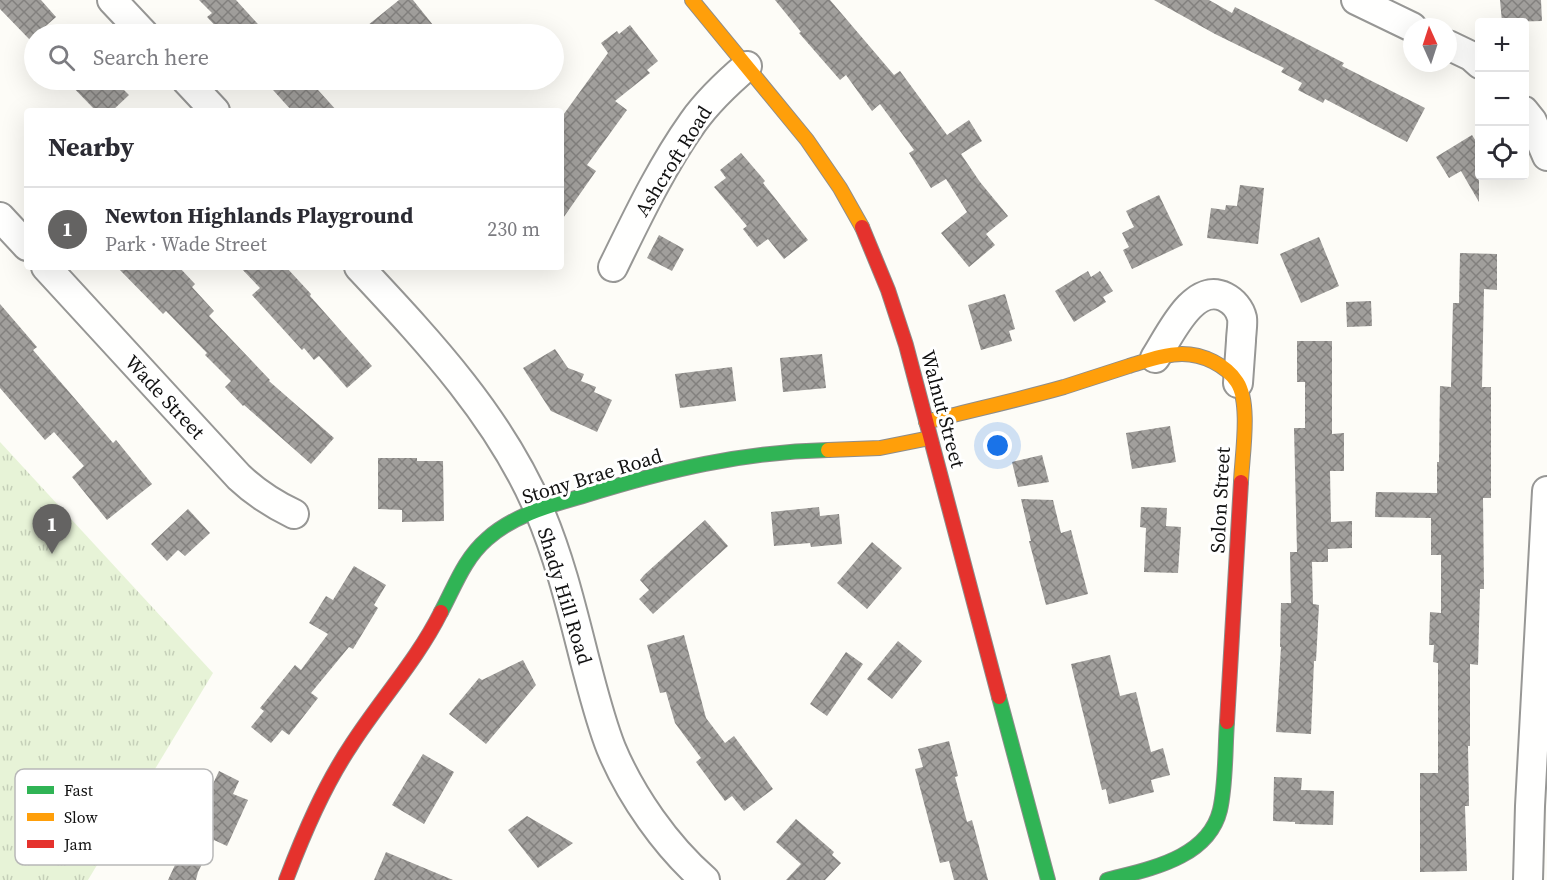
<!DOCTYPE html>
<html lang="en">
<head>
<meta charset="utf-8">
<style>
	body { margin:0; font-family:"Source Serif 4",serif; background:#f7f7f7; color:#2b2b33 }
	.controls { position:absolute; right:18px; top:18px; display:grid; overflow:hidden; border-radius:6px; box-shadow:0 6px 24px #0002 }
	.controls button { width:54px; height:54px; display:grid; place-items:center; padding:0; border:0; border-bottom:2px solid #e1e1e2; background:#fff; color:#2b2b33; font:30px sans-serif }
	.compass { position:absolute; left:1403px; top:18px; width:54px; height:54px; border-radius:50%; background:#fff; box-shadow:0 6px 24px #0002; rotate:357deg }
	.you { position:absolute; left:998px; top:446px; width:21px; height:21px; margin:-15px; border:4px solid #fff; border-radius:50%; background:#1a73e8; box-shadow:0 0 0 9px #1a73e833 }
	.badge { display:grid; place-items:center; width:39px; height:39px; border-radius:50%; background:#646362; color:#fff; font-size:20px; font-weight:700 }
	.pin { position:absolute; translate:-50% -50px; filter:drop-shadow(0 2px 3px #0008) }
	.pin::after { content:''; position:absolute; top:32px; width:21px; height:18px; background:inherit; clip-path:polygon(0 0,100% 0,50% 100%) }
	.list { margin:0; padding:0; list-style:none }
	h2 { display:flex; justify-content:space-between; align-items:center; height:78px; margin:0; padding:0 24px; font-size:26px }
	h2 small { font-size:20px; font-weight:400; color:#7c7c81 }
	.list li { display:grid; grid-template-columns:39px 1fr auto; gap:18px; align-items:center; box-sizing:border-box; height:84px; padding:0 24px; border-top:2px solid #e1e1e2 }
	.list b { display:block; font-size:22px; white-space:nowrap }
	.list p { margin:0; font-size:20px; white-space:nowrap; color:#7c7c81 }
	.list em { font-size:20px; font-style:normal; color:#7c7c81 }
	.icon { flex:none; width:33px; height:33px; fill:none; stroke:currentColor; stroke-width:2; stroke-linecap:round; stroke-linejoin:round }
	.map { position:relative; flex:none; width:1547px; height:880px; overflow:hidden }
	.search { position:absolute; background:#fff; box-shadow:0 6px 24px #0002; left:24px; top:24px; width:540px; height:66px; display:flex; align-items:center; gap:15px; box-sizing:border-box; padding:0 21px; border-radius:33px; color:#7c7c81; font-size:22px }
	.panel { position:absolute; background:#fff; box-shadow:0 6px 24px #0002; left:24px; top:108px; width:540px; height:162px; border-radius:6px }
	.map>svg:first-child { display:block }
</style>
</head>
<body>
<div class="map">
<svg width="1547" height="880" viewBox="0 0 1547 880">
	<defs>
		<pattern id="park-tufts" width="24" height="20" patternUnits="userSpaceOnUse" patternTransform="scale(1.5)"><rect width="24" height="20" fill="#e7f3d7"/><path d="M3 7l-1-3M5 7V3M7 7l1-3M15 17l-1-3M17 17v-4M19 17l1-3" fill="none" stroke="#c5cfb8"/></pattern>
		<pattern id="building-cross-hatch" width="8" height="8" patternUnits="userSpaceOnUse" patternTransform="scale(1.5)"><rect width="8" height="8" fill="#a19f9c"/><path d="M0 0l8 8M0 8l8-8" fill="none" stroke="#82807e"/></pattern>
	</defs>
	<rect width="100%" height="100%" fill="#fdfcf7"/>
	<path fill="url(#park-tufts)" d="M 0,442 L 213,673 L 88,880 L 0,880 Z"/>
	<path fill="url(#building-cross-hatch)" d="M 0,0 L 41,0 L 56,17 L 30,40 L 0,9 Z
		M 199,0 L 236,0 L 267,34 L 223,34 L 207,17 L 212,13 Z
		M 399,0 L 413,0 L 433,25 L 421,34 L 357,34 Z
		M 775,0 L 830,0 L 894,75 L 900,71 L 947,135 L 969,120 L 982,141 L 961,154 L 980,182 L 1008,216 L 986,234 L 995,245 L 969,267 L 941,233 L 967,212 L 946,179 L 931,188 L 909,153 L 914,150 L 880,104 L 872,111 L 846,75 L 840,80 L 799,33 L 801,32 Z
		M 1154,0 L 1209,0 L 1232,13 L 1235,7 L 1344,63 L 1342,66 L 1425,108 L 1407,142 L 1325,99 L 1323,103 L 1298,90 L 1302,83 L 1281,72 L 1284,68 L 1215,34 Z
		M 1500,0 L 1541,0 L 1542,21 L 1502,22 Z
		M 630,25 L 658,61 L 647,70 L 650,73 L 615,101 L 627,110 L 587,165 L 596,171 L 561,221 L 561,118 L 608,53 L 601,43 L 617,31 L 619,34 Z
		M 66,80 L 114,80 L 129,95 L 112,111 L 96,111 Z
		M 264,80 L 309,80 L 337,111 L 292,111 Z
		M 1472,135 L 1479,146 L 1479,202 L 1461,171 L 1449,178 L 1436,157 Z
		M 741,153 L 765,181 L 763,183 L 808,240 L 784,259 L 768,239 L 757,247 L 743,229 L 747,226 L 714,187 L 726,178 L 720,170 Z
		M 1240,185 L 1264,188 L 1258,244 L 1207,238 L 1211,208 L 1225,210 L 1226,205 L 1237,206 Z
		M 1159,195 L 1183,245 L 1132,269 L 1123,250 L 1129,247 L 1122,233 L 1134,227 L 1126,211 Z
		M 659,235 L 684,249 L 672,271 L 647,258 Z
		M 1319,237 L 1339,286 L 1301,303 L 1280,254 Z
		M 1460,253 L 1497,254 L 1497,290 L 1484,289 L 1482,387 L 1491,387 L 1491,498 L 1483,498 L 1484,589 L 1480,589 L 1478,665 L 1470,664 L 1470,746 L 1468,746 L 1469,806 L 1465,806 L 1467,871 L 1420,872 L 1420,773 L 1438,773 L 1438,663 L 1433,662 L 1434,645 L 1429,645 L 1430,612 L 1441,613 L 1441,555 L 1431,555 L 1431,518 L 1375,517 L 1376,492 L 1437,493 L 1437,462 L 1439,462 L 1440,386 L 1451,387 L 1453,303 L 1459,303 Z
		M 117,267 L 179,267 L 195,284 L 192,287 L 214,311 L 209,316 L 270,380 L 269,381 L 334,438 L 311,464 L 244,405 L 243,406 L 225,387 L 231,381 L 205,355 L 207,353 L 166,311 L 163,314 Z
		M 240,267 L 286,267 L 311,294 L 310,296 L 372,366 L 347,388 L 319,356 L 314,360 L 304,348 L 302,350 L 252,295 L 260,288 Z
		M 1088,271 L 1091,277 L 1100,271 L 1113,291 L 1103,297 L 1106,302 L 1074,322 L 1055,291 Z
		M 1005,294 L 1015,329 L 1009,331 L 1012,341 L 981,350 L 968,305 Z
		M 1371,301 L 1372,326 L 1347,327 L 1346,302 Z
		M 0,304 L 37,347 L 33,350 L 113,443 L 116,440 L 152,484 L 107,520 L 72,477 L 84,466 L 54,432 L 45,440 L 0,388 Z
		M 1297,341 L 1332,341 L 1332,434 L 1344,433 L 1344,471 L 1330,471 L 1331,522 L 1352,521 L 1352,548 L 1328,549 L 1328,562 L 1312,562 L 1313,604 L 1319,605 L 1316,661 L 1314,661 L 1311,734 L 1276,732 L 1281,647 L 1280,647 L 1281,603 L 1291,603 L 1290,552 L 1297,552 L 1294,428 L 1305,428 L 1305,382 L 1297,382 Z
		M 555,349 L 568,368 L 584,374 L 581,381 L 596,387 L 594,392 L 612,400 L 597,432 L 551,411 L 523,368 Z
		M 822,354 L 826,388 L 783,392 L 780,358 Z
		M 732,367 L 736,401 L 680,408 L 675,374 Z
		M 1170,426 L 1176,462 L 1132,469 L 1126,433 Z
		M 1042,455 L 1049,482 L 1018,487 L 1012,462 Z
		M 378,458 L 417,458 L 417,461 L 443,461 L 444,521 L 402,522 L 402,510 L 378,509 Z
		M 1021,499 L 1053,500 L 1061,533 L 1071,530 L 1088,594 L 1046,605 L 1029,541 L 1031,541 Z
		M 819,507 L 820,516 L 839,514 L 842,544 L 811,547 L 810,543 L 774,546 L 771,512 Z
		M 1141,507 L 1167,508 L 1166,526 L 1181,527 L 1178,573 L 1144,572 L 1146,528 L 1140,527 Z
		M 188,509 L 210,533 L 185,556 L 178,550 L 167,561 L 151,544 Z
		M 705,520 L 728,546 L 653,614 L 639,599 L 649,590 L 640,580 L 644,575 Z
		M 872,542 L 902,568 L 867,609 L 837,583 Z
		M 354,566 L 386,585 L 374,605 L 378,608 L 353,649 L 349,647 L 311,693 L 318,698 L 289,735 L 282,730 L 271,743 L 251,727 L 264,711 L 260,708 L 295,665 L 301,670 L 328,634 L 309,623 L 326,596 L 333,600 Z
		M 684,635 L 706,718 L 725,743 L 734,736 L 773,789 L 744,811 L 732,796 L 725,801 L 696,762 L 701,758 L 675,723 L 666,692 L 660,693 L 647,645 Z
		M 898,641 L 922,661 L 892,699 L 867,679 Z
		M 846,652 L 863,664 L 827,716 L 810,704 Z
		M 1110,655 L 1120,696 L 1136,692 L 1151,752 L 1163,748 L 1170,775 L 1151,780 L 1154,792 L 1109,804 L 1106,789 L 1102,790 L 1071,664 Z
		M 523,660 L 536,685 L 486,744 L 449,714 L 479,678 L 482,680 Z
		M 949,741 L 958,776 L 955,777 L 967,822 L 972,820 L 988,880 L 954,880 L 949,861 L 940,863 L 915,769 L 923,767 L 918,749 Z
		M 423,754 L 454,772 L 424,824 L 392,805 Z
		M 219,771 L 239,781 L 233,794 L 248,800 L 227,846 L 214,840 L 198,872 L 196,880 L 168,880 Z
		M 1274,777 L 1302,778 L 1301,790 L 1334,791 L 1333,825 L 1295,824 L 1295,822 L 1273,821 Z
		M 527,816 L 573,843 L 538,868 L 508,830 Z
		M 796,819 L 834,852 L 832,855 L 841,863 L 825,880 L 786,880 L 801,864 L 776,842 Z
		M 386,852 L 453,880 L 374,880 Z"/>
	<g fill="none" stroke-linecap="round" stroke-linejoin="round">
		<g stroke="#979795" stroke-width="32">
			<path id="street" d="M 112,0 L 144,34
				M 1356,0 L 1412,27
				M 1448,45 L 1471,56 L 1480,64
				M 186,80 L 215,111
				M 1524,111 L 1532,121 L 1547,156
				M 0,217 L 27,246
				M 46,267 L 239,477 C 256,493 273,504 294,514
				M 359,267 C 428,341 499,416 539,510 C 560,559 572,610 585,661 C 593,691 600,720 611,748 C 631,796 666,846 705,880
				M 613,267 C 637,218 661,167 693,122 C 708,101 727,83 747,66
				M 1155,358 C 1169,337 1193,281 1225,297 C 1233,301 1240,309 1242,318 C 1243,325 1241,334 1241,341 C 1240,355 1239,369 1238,383
				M 1528,880 L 1530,806 L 1547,491"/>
		</g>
		<g stroke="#8e8d8b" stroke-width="16">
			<path id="fast" d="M 441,612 C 455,586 464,559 487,539 C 515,514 552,505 586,495 C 667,470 742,452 828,450
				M 999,697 L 1048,880
				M 1107,880 C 1148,869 1208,859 1220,810 C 1226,784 1225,749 1227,722"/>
		</g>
		<g stroke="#8e8d8b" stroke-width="16">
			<path id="slow" d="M 692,0 L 807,140 L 840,188 L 862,227
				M 926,422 C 972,410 1018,400 1064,387 C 1085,380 1107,373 1129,366 C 1146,361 1164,354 1182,354 C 1203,354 1226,365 1237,382 C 1251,403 1242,456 1241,482
				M 828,450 L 880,448 L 930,438"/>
		</g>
		<g stroke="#8e8d8b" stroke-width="16">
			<path id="jam" d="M 862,227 L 888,290 L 906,345 L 999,697
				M 1227,722 L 1241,482
				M 286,880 C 304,833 324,786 352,744 C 381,699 417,660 441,612"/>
		</g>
		<use href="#street" stroke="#fffffe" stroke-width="28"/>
		<use href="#fast" stroke="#30b455" stroke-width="14"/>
		<use href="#slow" stroke="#ff9f0a" stroke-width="14"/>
		<use href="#jam" stroke="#e5322d" stroke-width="14"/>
	</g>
	<g text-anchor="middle" stroke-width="6" stroke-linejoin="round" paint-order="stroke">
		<g font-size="20" fill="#111" stroke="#fff">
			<text transform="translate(673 161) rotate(-58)" y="7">Ashcroft Road</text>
			<text transform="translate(165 397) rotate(47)" y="7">Wade Street</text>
			<text transform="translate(943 409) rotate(75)" y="7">Walnut Street</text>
			<text transform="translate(592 476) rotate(-17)" y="7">Stony Brae Road</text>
			<text transform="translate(1220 500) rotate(-87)" y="7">Solon Street</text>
			<text transform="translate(565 596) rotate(73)" y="7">Shady Hill Road</text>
		</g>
	</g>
	<rect x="15" y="769" width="198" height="96" rx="9" fill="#fff" stroke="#b8b8b8" stroke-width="1.5"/>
	<rect x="27" y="786" width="27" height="8" fill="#30b455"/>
	<rect x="27" y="813" width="27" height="8" fill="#ff9f0a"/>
	<rect x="27" y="840" width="27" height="8" fill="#e5322d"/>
	<g font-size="16" fill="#111">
		<text x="64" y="796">Fast</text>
		<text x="64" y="823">Slow</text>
		<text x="64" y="850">Jam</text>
	</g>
</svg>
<div class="controls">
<button>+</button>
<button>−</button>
<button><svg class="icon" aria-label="locate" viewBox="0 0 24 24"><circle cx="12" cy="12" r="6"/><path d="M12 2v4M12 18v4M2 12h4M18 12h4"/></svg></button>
</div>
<svg class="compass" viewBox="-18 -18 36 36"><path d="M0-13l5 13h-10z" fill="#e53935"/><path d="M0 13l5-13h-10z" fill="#7c7c81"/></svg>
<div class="you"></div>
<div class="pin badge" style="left:52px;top:554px">1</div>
<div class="search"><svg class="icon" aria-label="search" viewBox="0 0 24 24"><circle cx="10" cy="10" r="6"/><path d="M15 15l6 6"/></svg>Search here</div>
<section class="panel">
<h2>Nearby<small></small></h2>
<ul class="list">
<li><span class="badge">1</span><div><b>Newton Highlands Playground</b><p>Park · Wade Street</p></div><em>230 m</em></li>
</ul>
</section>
</div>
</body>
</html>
